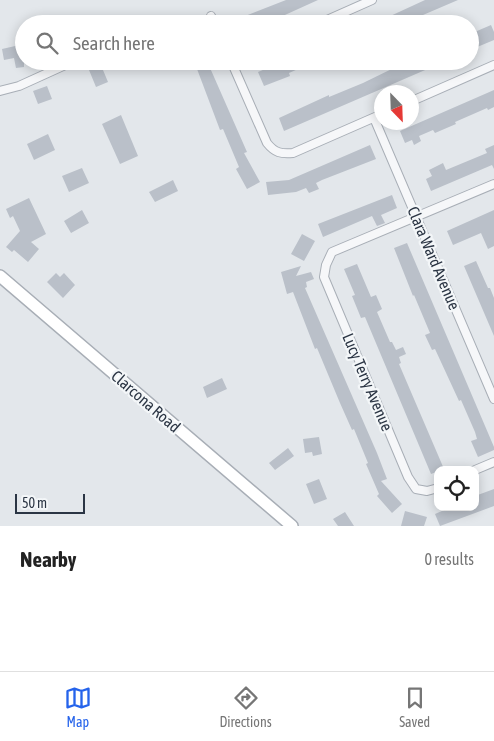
<!DOCTYPE html>
<html lang="en">
<head>
<meta charset="utf-8">
<style>
	body { margin:0; font-family:"Asap Condensed",sans-serif; background:#f6f6f6; color:#222 }
	.controls { position:absolute; right:15px; bottom:15px; display:grid; overflow:hidden; border-radius:10px; box-shadow:0 2px 12px #0003 }
	.controls button { width:45px; height:45px; display:grid; place-items:center; padding:0; border:0; border-bottom:1px solid #e0e0e0; background:#fff; color:#222; font:25px sans-serif }
	.compass { position:absolute; left:374px; top:85px; width:45px; height:45px; border-radius:50%; background:#fff; box-shadow:0 2px 12px #0003; rotate:157deg }
	.scale { position:absolute; left:15px; bottom:12px; width:70px; box-sizing:border-box; padding-left:5px; border:2px solid #2b3544; border-top:0; font-size:14px; line-height:18px; white-space:nowrap; color:#2b3544; -webkit-text-stroke:4px #f3f6f8; paint-order:stroke }
	.list { margin:0; padding:0; list-style:none }
	h2 { display:flex; justify-content:space-between; align-items:center; height:65px; margin:0; padding:0 20px; font-size:21px }
	h2 small { font-size:16px; font-weight:400; color:#767676 }
	.icon { flex:none; width:28px; height:28px; fill:none; stroke:currentColor; stroke-width:2; stroke-linecap:round; stroke-linejoin:round }
	.map { position:relative; flex:none; width:494px; height:526px; overflow:hidden }
	.search { position:absolute; background:#fff; box-shadow:0 2px 12px #0003; left:15px; right:15px; top:15px; height:55px; display:flex; align-items:center; gap:12px; box-sizing:border-box; padding:0 18px; border-radius:28px; color:#767676; font-size:19px }
	.sheet { height:145px; background:#fff }
	nav { display:flex; justify-content:space-around; align-items:center; box-sizing:border-box; height:70px; border-top:1px solid #e0e0e0; background:#fff; font-size:14px; color:#767676 }
	nav a { display:grid; justify-items:center; gap:2px }
	nav .on { color:#2563eb }
	.map>svg:first-child { display:block }
</style>
</head>
<body>
<div class="map">
<svg width="494" height="526" viewBox="0 0 494 526">
	<rect width="100%" height="100%" fill="#e3e7eb"/>
	<path fill="#bac0c9" d="M 286,0 L 318,0 L 265,24 L 225,24 Z
		M 425,0 L 458,0 L 423,15 L 423,17 L 408,24 L 373,24 Z
		M 491,25 L 494,32 L 494,40 L 470,50 L 470,34 Z
		M 24,44 L 24,67 L 16,68 L 14,58 L 4,60 L 2,49 Z
		M 99,61 L 107,61 L 110,67 L 103,70 L 108,82 L 96,87 L 89,70 L 101,65 Z
		M 194,61 L 207,61 L 247,152 L 244,153 L 260,182 L 247,189 L 236,169 L 239,167 L 223,129 L 220,130 Z
		M 284,61 L 316,61 L 289,73 L 290,76 L 264,86 L 258,72 Z
		M 408,61 L 446,61 L 284,131 L 279,118 L 329,95 L 329,97 L 363,83 Z
		M 47,86 L 52,99 L 38,104 L 33,91 Z
		M 494,90 L 494,107 L 488,110 L 487,108 L 455,122 L 456,124 L 435,133 L 433,130 L 419,136 L 421,141 L 414,145 L 412,140 L 405,143 L 400,131 Z
		M 121,115 L 138,156 L 120,164 L 102,124 Z
		M 48,134 L 55,150 L 34,160 L 27,144 Z
		M 370,145 L 376,159 L 322,180 L 316,183 L 319,189 L 309,193 L 306,188 L 296,192 L 268,195 L 266,182 L 289,180 Z
		M 494,145 L 494,169 L 492,165 L 431,191 L 426,179 L 432,176 L 429,170 L 443,163 L 446,170 L 487,153 L 485,149 Z
		M 82,168 L 89,183 L 69,192 L 62,176 Z
		M 173,180 L 178,191 L 155,202 L 149,192 Z
		M 392,195 L 397,208 L 381,215 L 385,223 L 377,226 L 372,216 L 323,237 L 318,224 Z
		M 29,198 L 46,234 L 31,242 L 39,249 L 28,262 L 14,250 L 12,252 L 6,247 L 20,231 L 13,216 L 10,218 L 6,209 Z
		M 82,210 L 89,223 L 71,233 L 64,221 Z
		M 494,210 L 494,246 L 488,249 L 481,233 L 453,245 L 447,231 Z
		M 302,234 L 315,241 L 304,261 L 291,254 Z
		M 407,243 L 494,447 L 494,450 L 478,457 L 471,441 L 477,439 L 475,432 L 461,400 L 459,401 L 435,349 L 432,350 L 425,335 L 430,333 L 414,295 L 413,296 L 394,248 Z
		M 476,261 L 488,288 L 490,288 L 494,298 L 494,336 L 464,266 Z
		M 357,264 L 371,297 L 376,295 L 382,309 L 377,312 L 390,342 L 392,342 L 396,350 L 403,347 L 406,354 L 399,357 L 401,363 L 399,364 L 444,469 L 431,474 L 365,317 L 361,318 L 352,296 L 355,295 L 344,269 Z
		M 301,266 L 296,276 L 311,272 L 314,279 L 306,282 L 307,287 L 305,288 L 377,453 L 387,479 L 381,481 L 402,504 L 392,513 L 377,496 L 379,494 L 366,464 L 368,463 L 354,429 L 352,430 L 340,403 L 317,348 L 315,349 L 293,292 L 287,294 L 281,272 Z
		M 56,273 L 60,277 L 64,273 L 75,285 L 63,298 L 47,282 Z
		M 222,378 L 227,389 L 207,398 L 203,387 Z
		M 319,437 L 322,454 L 313,456 L 312,452 L 305,453 L 303,439 Z
		M 288,448 L 294,456 L 275,470 L 269,463 Z
		M 319,479 L 327,499 L 314,504 L 306,484 Z
		M 494,489 L 494,506 L 440,526 L 435,514 L 451,507 L 475,507 L 475,496 Z
		M 405,511 L 427,517 L 424,526 L 401,526 Z
		M 345,512 L 354,526 L 338,526 L 333,519 Z"/>
	<g fill="none" stroke-linecap="round" stroke-linejoin="round">
		<g stroke="#a8aeb6" stroke-width="10">
			<path id="minor" d="M 211,16 L 214,24
				M 318,24 L 372,0
				M 231,61 L 267,143 C 275,153 281,154 293,153 L 382,114
				M 0,91 L 19,86 L 74,61
				M 412,101 L 494,65
				M 374,118 L 494,399
				M 475,470 L 494,462
				M 438,488 L 427,491 L 416,489 L 408,477 L 324,277 L 326,265 L 332,252 L 494,184"/>
		</g>
		<g stroke="#a8aeb6" stroke-width="14">
			<path id="secondary" d="M 0,276 L 292,526"/>
		</g>
		<use href="#minor" stroke="#f6f7f9" stroke-width="8"/>
		<use href="#secondary" stroke="#fff" stroke-width="11"/>
	</g>
	<g text-anchor="middle" stroke-width="4.5" stroke-linejoin="round" paint-order="stroke">
		<g font-size="16" fill="#2b3544" stroke="#f3f6f8">
			<text transform="translate(434 258) rotate(67)" y="6">Clara Ward Avenue</text>
			<text transform="translate(368 382) rotate(67)" y="6">Lucy Terry Avenue</text>
			<text transform="translate(146 401) rotate(41)" y="6">Clarcona Road</text>
		</g>
	</g>
</svg>
<div class="controls">
<button><svg class="icon" aria-label="locate" viewBox="0 0 24 24"><circle cx="12" cy="12" r="6"/><path d="M12 2v4M12 18v4M2 12h4M18 12h4"/></svg></button>
</div>
<svg class="compass" viewBox="-18 -18 36 36"><path d="M0-13l5 13h-10z" fill="#e53935"/><path d="M0 13l5-13h-10z" fill="#767676"/></svg>
<div class="scale">50 m</div>
<div class="search"><svg class="icon" aria-label="search" viewBox="0 0 24 24"><circle cx="10" cy="10" r="6"/><path d="M15 15l6 6"/></svg>Search here</div>
</div>
<section class="sheet">
<h2>Nearby<small>0 results</small></h2>
<ul class="list">
</ul>
</section>
<nav>
<a class="on"><svg class="icon" aria-label="map" viewBox="0 0 24 24"><path d="M3 6l6-2 6 2 6-2v14l-6 2-6-2-6 2zM9 4v14M15 6v14"/></svg>Map</a>
<a><svg class="icon" aria-label="directions" viewBox="0 0 24 24"><path d="M12 3l9 9-9 9-9-9zM9 14v-3h6M13 9l2 2-2 2"/></svg>Directions</a>
<a><svg class="icon" aria-label="saved" viewBox="0 0 24 24"><path d="M7 4h10v16l-5-4-5 4z"/></svg>Saved</a>
</nav>
</body>
</html>
